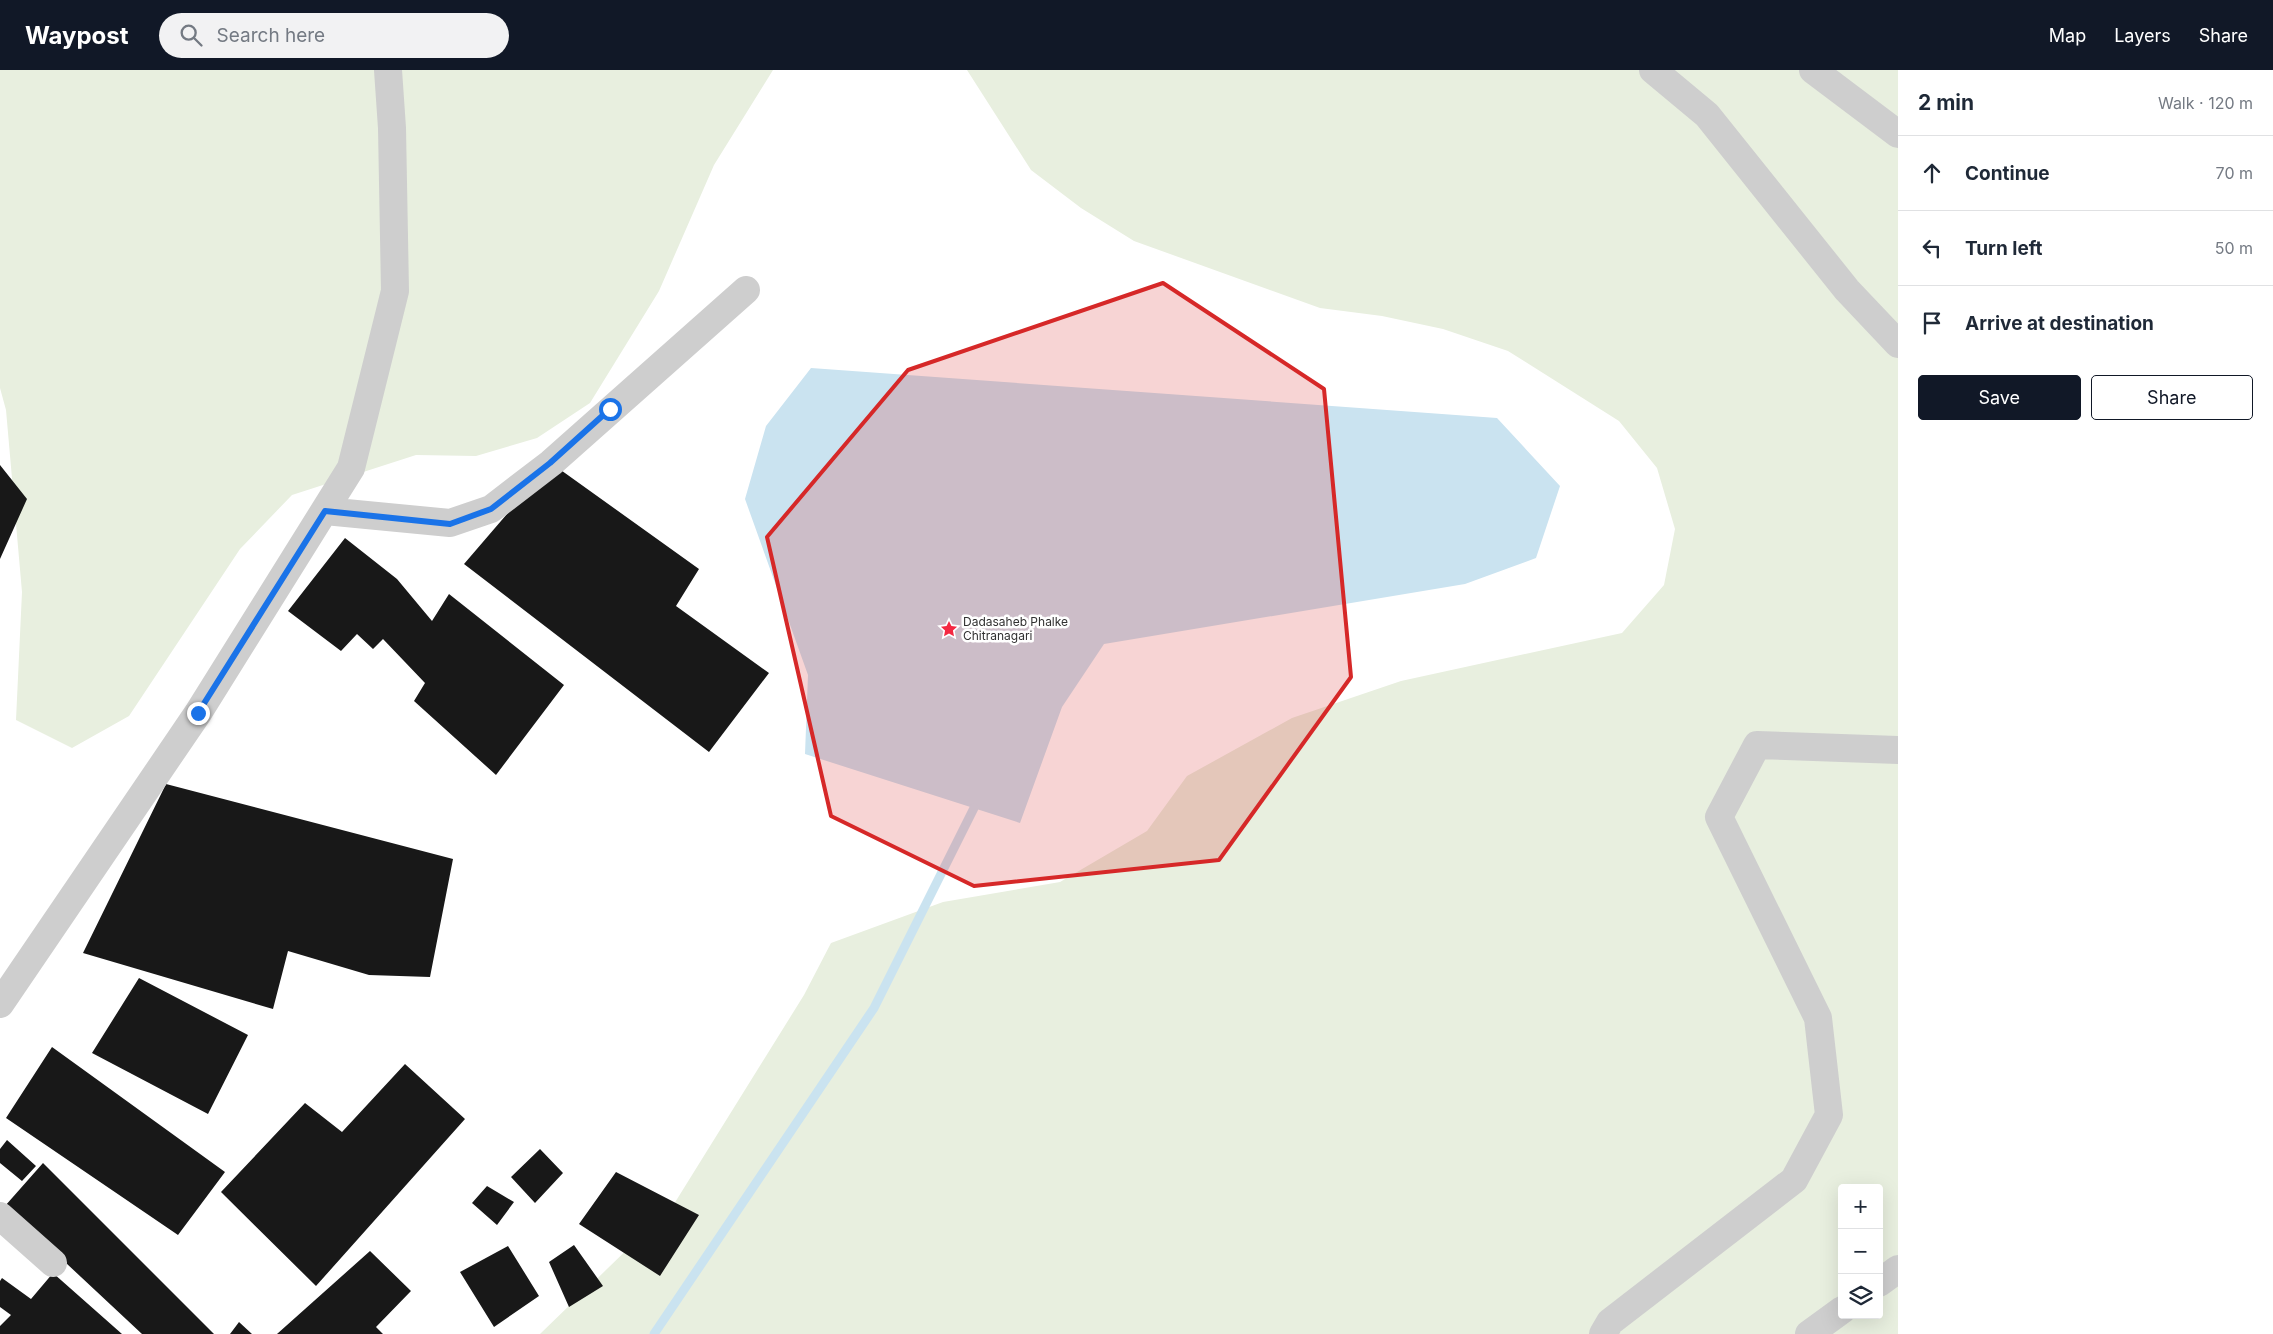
<!DOCTYPE html>
<html lang="en">
<head>
<meta charset="utf-8">
<style>
	body { margin:0; font-family:Inter,sans-serif; background:#f2f2f3; color:#1f2937 }
	.controls { position:absolute; right:15px; bottom:15px; display:grid; overflow:hidden; border-radius:5px; box-shadow:0 5px 20px #0002 }
	.controls button { width:45px; height:45px; display:grid; place-items:center; padding:0; border:0; border-bottom:1px solid #e0e1e3; background:#fff; color:#1f2937; font:25px sans-serif }
	.stop { position:absolute; width:15px; height:15px; margin:-11px; border:4px solid #1a73e8; border-radius:50%; background:#fff }
	.stop.end { background:#1a73e8; border-color:#fff; box-shadow:0 1px 5px #0008 }
	.list { margin:0; padding:0; list-style:none }
	h2 { display:flex; justify-content:space-between; align-items:center; height:65px; margin:0; padding:0 20px; font-size:21px }
	h2 small { font-size:16px; font-weight:400; color:#747a83 }
	.list li { display:grid; grid-template-columns:32px 1fr auto; gap:15px; align-items:center; box-sizing:border-box; height:75px; padding:0 20px; border-top:1px solid #e0e1e3 }
	.list b { display:block; font-size:19px; white-space:nowrap }
	.list em { font-size:16px; font-style:normal; color:#747a83 }
	.actions { display:flex; gap:10px; padding:15px 20px }
	.actions a { flex:1; padding:11px 0; border:1px solid #111827; border-radius:5px; text-align:center; font-size:18px; color:#111827 }
	.actions .main { background:#111827; color:#fff }
	.icon { flex:none; width:28px; height:28px; fill:none; stroke:currentColor; stroke-width:2; stroke-linecap:round; stroke-linejoin:round }
	.map { position:relative; flex:none; width:1898px; height:1264px; overflow:hidden }
	header { display:flex; align-items:center; gap:30px; box-sizing:border-box; height:70px; padding:0 25px; background:#111827; color:#fff }
	header strong { font-size:24px }
	nav { display:flex; gap:28px; margin-inline-start:auto; font-size:18px }
	.search { width:350px; height:45px; background:#f2f2f3; display:flex; align-items:center; gap:12px; box-sizing:border-box; padding:0 18px; border-radius:28px; color:#747a83; font-size:19px }
	main { display:flex }
	aside { flex:1; background:#fff }
	.map>svg:first-child { display:block }
</style>
</head>
<body>
<header>
<strong>Waypost</strong>
<div class="search"><svg class="icon" aria-label="search" viewBox="0 0 24 24"><circle cx="10" cy="10" r="6"/><path d="M15 15l6 6"/></svg>Search here</div>
<nav><a>Map</a><a>Layers</a><a>Share</a></nav>
</header>
<main>
<div class="map">
<svg width="1898" height="1264" viewBox="0 0 1898 1264">
	<rect width="100%" height="100%" fill="#fff"/>
	<path fill="#e8efdf" fill-rule="evenodd" d="M 0,0 L 773,0 L 714,95 L 659,221 L 590,333 L 537,368 L 476,386 L 416,385 L 292,425 L 240,479 L 129,646 L 72,678 L 16,650 L 22,522 L 6,340 L 0,318 Z
		M 967,0 L 1898,0 L 1898,1264 L 540,1264 L 674,1134 L 804,925 L 831,873 L 943,832 L 1060,812 L 1147,761 L 1187,706 L 1292,648 L 1401,611 L 1622,563 L 1664,515 L 1675,459 L 1657,398 L 1619,351 L 1508,281 L 1443,259 L 1382,246 L 1320,238 L 1134,171 L 1081,138 L 1031,100 ZM 1842,1118 L 1879,1118 L 1879,1245 L 1842,1245 Z"/>
	<path fill="#cae3f0" d="M 811,298 L 1497,348 L 1560,416 L 1536,488 L 1465,514 L 1104,574 L 1062,637 L 1020,753 L 805,684 L 808,605 L 745,429 L 766,356 Z"/>
	<g fill="none" stroke-linecap="round" stroke-linejoin="round">
		<path stroke="#cae3f0" stroke-width="9" d="M 654,1264 L 874,938 L 974,738"/>
	</g>
	<path fill="#181818" d="M 551,393 L 699,499 L 676,536 L 769,603 L 709,682 L 464,494 Z
		M 0,395 L 27,429 L 0,489 Z
		M 345,468 L 397,509 L 432,551 L 449,524 L 564,615 L 496,705 L 414,631 L 425,613 L 383,569 L 373,579 L 357,564 L 341,581 L 288,541 Z
		M 166,714 L 453,789 L 430,907 L 369,905 L 288,881 L 273,939 L 83,883 Z
		M 139,908 L 248,965 L 208,1044 L 92,983 Z
		M 52,977 L 225,1102 L 178,1165 L 6,1048 Z
		M 405,994 L 465,1049 L 316,1216 L 221,1122 L 305,1033 L 342,1062 Z
		M 7,1070 L 36,1096 L 22,1111 L 0,1093 L 0,1079 Z
		M 540,1079 L 563,1103 L 535,1133 L 511,1107 Z
		M 43,1093 L 214,1264 L 142,1264 L 5,1136 Z
		M 616,1102 L 699,1145 L 660,1206 L 579,1154 Z
		M 487,1116 L 514,1132 L 497,1155 L 472,1133 Z
		M 574,1175 L 603,1216 L 569,1237 L 549,1192 Z
		M 508,1176 L 539,1226 L 494,1257 L 460,1202 Z
		M 370,1181 L 411,1221 L 376,1257 L 383,1264 L 277,1264 Z
		M 53,1203 L 122,1264 L 0,1264 L 0,1256 L 11,1245 L 0,1237 L 0,1211 L 2,1208 L 31,1229 Z
		M 239,1252 L 252,1264 L 230,1264 Z"/>
	<g fill="none" stroke-linecap="round" stroke-linejoin="round">
		<path stroke="#cecece" stroke-width="28" d="M 1653,0 L 1707,45 L 1847,220 L 1898,274
			M 1813,0 L 1898,64
			M 325,441 L 450,453 L 491,439 L 551,393 L 746,220
			M 0,934 L 198,643 L 351,398 L 395,221 L 392,58 L 388,0
			M 0,1146 L 53,1193
			M 1879,1213 L 1898,1199
			M 1603,1264 L 1610,1252 L 1794,1110 L 1829,1045 L 1818,948 L 1719,747 L 1757,675 L 1898,680
			M 1809,1264 L 1842,1240"/>
	</g>
	<g fill="none" stroke-linecap="round" stroke-linejoin="round">
		<path stroke="#1a73e8" stroke-width="6" d="M 198,643 L 325,441 L 450,454 L 491,439 L 550,393 L 610,339"/>
	</g>
	<path fill="#d62828" fill-opacity="0.2" stroke="#d62828" stroke-width="4" stroke-linejoin="round" d="M 1163,213 L 1324,319 L 1351,607 L 1219,790 L 974,816 L 831,746 L 767,467 L 908,300 Z"/>
	<defs>
		<g id="sight-bare" transform="scale(1.35)"><path d="M0-6L1.8-2.2L6-1.7L2.9 1.2L3.7 5.4L0 3.3L-3.7 5.4L-2.9 1.2L-6-1.7L-1.8-2.2Z" fill="#f42842" stroke="#fff" stroke-width="2.5" paint-order="stroke"/></g>
	</defs>
	<g fill-rule="evenodd">
		<use href="#sight-bare" x="949" y="559"/>
	</g>
	<g text-anchor="middle" stroke-width="5" stroke-linejoin="round" paint-order="stroke">
		<g font-size="12" fill="#313131" stroke="#fff" text-anchor="start">
			<text x="963" y="556">Dadasaheb Phalke<tspan x="963" dy="14">Chitranagari</tspan></text>
		</g>
	</g>
</svg>
<div class="controls">
<button>+</button>
<button>−</button>
<button><svg class="icon" aria-label="layers" viewBox="0 0 24 24"><path d="M12 4l9 5-9 5-9-5zM3 14l9 5 9-5"/></svg></button>
</div>
<div class="stop" style="left:610px;top:339px"></div>
<div class="stop end" style="left:198px;top:643px"></div>
</div>
<aside>
<h2>2 min<small>Walk · 120 m</small></h2>
<ul class="list">
<li><svg class="icon" aria-label="ahead" viewBox="0 0 24 24"><path d="M12 20V5M6 11l6-6 6 6"/></svg><div><b>Continue</b></div><em>70 m</em></li>
<li><svg class="icon" aria-label="left" viewBox="0 0 24 24"><path d="M17 20v-9H6M10 6l-5 5 5 5"/></svg><div><b>Turn left</b></div><em>50 m</em></li>
<li><svg class="icon" aria-label="arrive" viewBox="0 0 24 24"><path d="M6 21V4h12l-3 4 3 4H6"/></svg><div><b>Arrive at destination</b></div></li>
</ul>
<div class="actions"><a class="main">Save</a><a>Share</a></div>
</aside>
</main>
</body>
</html>
